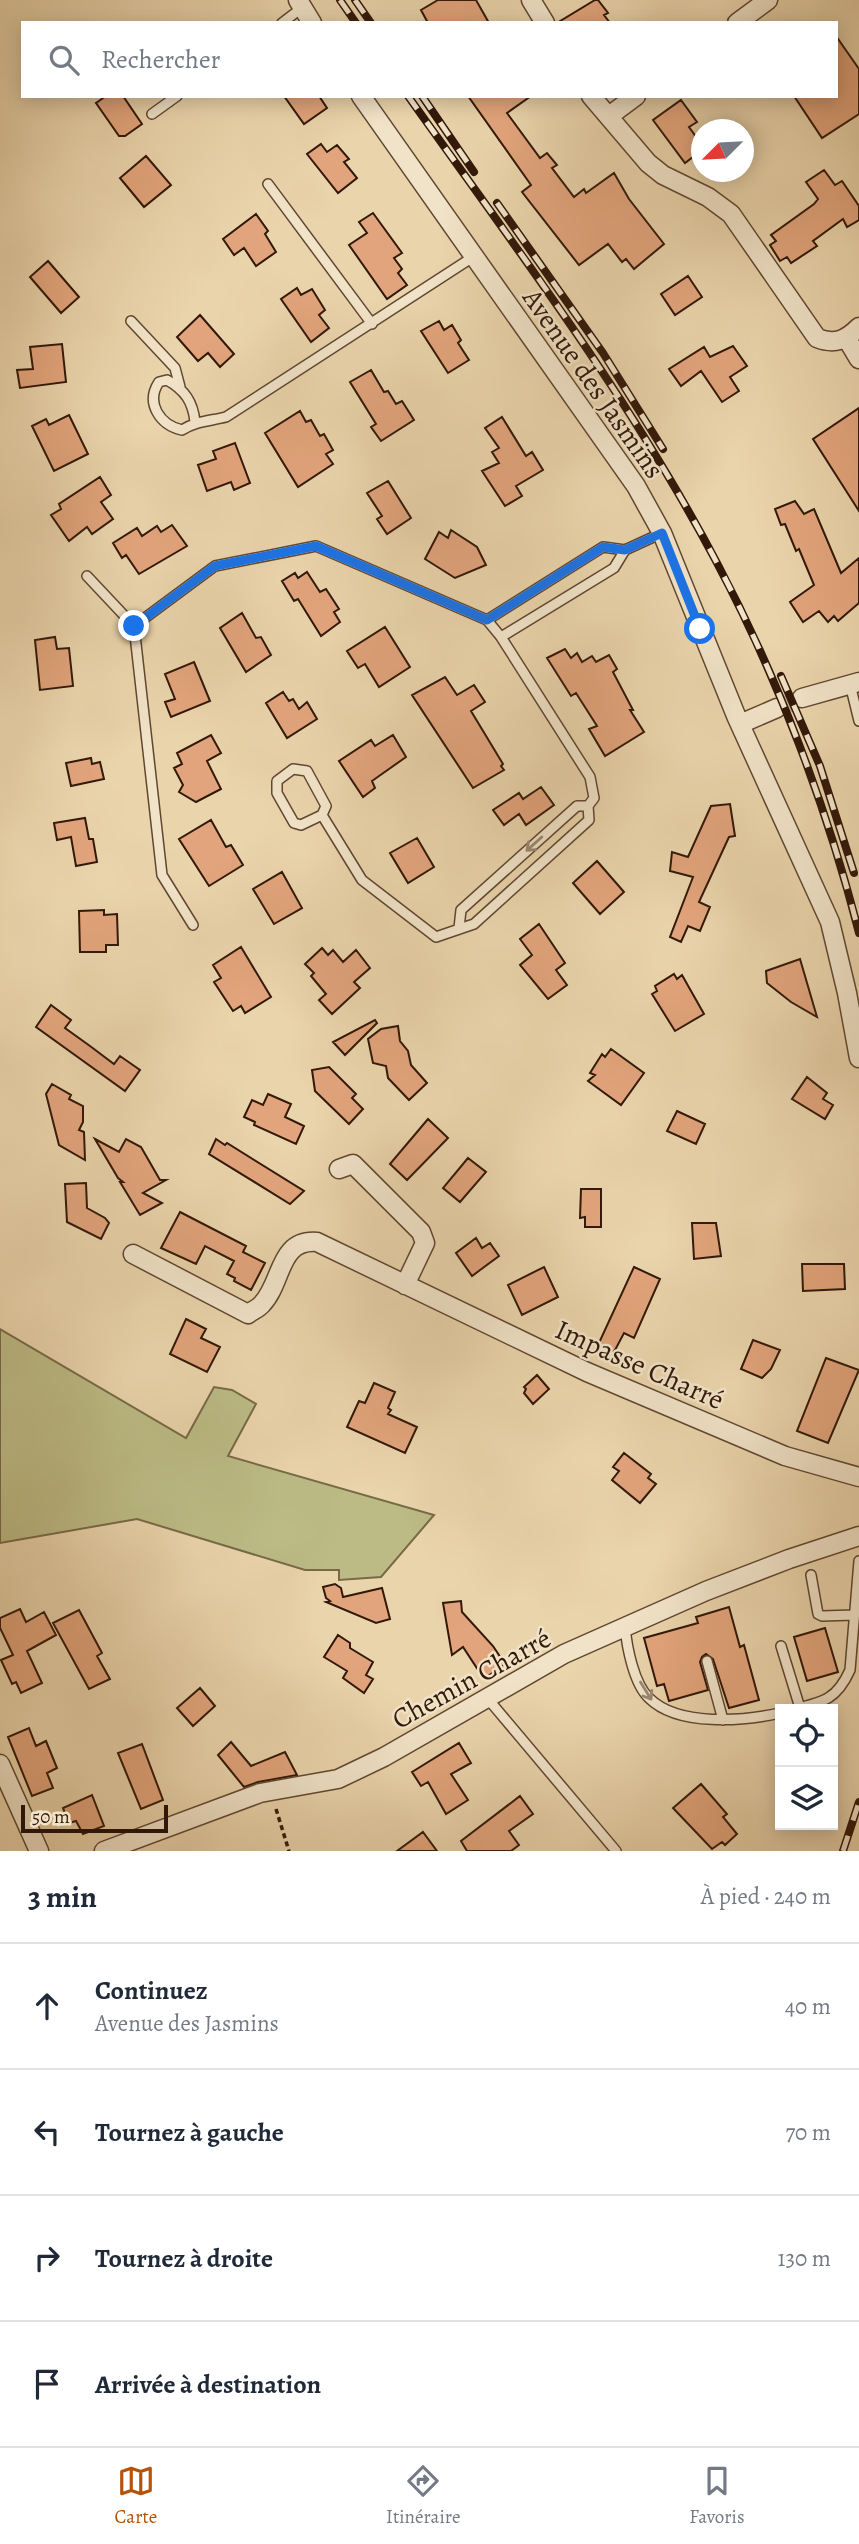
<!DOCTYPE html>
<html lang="fr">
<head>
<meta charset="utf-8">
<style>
	body { margin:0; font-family:Alegreya,serif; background:#f2f2f3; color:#1f2937 }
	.controls { position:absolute; right:21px; bottom:21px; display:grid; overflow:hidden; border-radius:0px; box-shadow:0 4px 18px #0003 }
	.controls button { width:63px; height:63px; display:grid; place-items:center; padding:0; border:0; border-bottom:2px solid #e0e1e3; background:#fff; color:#1f2937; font:35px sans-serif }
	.compass { position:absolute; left:691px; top:119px; width:63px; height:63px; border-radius:50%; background:#fff; box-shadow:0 4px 18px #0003; rotate:246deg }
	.scale { position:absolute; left:21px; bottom:18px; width:147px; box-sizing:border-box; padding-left:7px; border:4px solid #321809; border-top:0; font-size:19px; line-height:24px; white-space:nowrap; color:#321809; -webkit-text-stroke:5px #f1e3c8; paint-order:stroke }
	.stop { position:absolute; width:21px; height:21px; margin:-16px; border:5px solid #1a73e8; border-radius:50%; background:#fff }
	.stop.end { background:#1a73e8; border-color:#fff; box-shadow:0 2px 7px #0008 }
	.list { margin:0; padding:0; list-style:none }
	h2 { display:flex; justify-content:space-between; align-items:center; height:91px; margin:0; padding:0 28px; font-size:30px }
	h2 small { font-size:23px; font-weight:400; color:#747a83 }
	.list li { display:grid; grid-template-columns:46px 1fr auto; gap:21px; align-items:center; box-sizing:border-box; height:126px; padding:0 28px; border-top:2px solid #e0e1e3 }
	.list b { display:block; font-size:26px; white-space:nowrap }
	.list p { margin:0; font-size:23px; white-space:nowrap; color:#747a83 }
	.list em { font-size:23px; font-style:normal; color:#747a83 }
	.icon { flex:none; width:38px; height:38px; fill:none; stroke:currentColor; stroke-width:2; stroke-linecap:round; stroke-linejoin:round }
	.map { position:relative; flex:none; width:859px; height:1851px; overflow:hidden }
	.search { position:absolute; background:#fff; box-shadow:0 4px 18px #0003; left:21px; right:21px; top:21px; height:77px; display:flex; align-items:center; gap:18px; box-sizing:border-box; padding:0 24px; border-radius:0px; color:#747a83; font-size:26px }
	.sheet { height:595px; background:#fff }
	nav { display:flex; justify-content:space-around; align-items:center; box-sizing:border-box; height:98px; border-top:2px solid #e0e1e3; background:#fff; font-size:19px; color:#747a83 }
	nav a { display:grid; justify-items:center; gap:4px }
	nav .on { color:#b45309 }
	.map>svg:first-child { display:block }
</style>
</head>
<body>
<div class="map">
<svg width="859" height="1851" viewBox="0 0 859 1851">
	<rect width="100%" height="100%" fill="#ead4ab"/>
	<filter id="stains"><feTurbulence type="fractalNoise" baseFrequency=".00286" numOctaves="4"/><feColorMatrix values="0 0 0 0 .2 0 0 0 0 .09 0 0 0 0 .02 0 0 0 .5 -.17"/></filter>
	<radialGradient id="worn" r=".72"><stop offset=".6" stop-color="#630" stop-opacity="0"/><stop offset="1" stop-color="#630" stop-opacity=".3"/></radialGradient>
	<path fill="#bcbb85" stroke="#776a47" stroke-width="2" d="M 0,1329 L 186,1438 L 214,1387 L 232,1390 L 256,1404 L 228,1456 L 434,1515 L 381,1577 L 339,1580 L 339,1570 L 305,1570 L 137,1519 L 0,1543 Z"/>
	<path fill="#e2a47c" stroke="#321809" stroke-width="2" d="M 438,0 L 476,0 L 489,23 L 428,23 L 421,10 Z
		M 595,0 L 598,0 L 608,13 L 604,15 L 610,23 L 557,23 Z
		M 836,36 L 859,69 L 859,114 L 822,138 L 794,96 L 836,96 Z
		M 106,96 L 123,96 L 142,124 L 125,136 L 119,136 L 96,103 Z
		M 284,96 L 319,96 L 327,108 L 304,124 Z
		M 468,96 L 531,96 L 507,113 L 540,158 L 547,153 L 557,165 L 552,168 L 574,197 L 584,189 L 586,193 L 614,173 L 629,199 L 664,244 L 634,269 L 626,259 L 622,262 L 608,244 L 579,265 L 522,192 L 531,185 Z
		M 681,100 L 697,122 L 689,127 L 702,145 L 702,150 L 685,163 L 653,120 Z
		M 321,144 L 327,152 L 337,145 L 349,159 L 344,162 L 357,178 L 338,193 L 307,154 Z
		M 146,156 L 171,185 L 144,207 L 120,178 Z
		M 824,170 L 835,185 L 842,181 L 859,206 L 859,220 L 847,227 L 843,219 L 813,241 L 817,246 L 791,263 L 787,257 L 780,261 L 770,245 L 776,241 L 771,235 L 814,204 L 818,199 L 806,182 Z
		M 373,213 L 402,253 L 394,258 L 402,269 L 398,273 L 407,285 L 387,299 L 349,245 L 367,233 L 359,222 Z
		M 256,214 L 268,231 L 265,234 L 276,252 L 256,266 L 244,248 L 234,255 L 223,239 Z
		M 48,261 L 79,297 L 61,313 L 30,277 Z
		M 688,276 L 702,297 L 675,315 L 661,294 Z
		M 297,288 L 301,295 L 312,289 L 325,310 L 319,315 L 329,328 L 311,342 L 281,299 Z
		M 200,315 L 234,354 L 220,367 L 208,353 L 198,361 L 177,337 Z
		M 439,321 L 444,330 L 452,325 L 461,340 L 458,343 L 469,360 L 448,373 L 421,331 Z
		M 62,344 L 66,382 L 20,388 L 17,370 L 33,369 L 30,347 Z
		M 733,346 L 747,366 L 730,377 L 739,391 L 722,402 L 701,371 L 681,386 L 669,369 L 704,347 L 710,357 Z
		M 371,370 L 384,392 L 388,391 L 396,404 L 402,401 L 414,420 L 381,441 L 371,427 L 376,424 L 350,382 Z
		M 859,408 L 859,511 L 813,439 Z
		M 300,411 L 306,422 L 311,420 L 320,436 L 324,434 L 333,450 L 326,454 L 333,464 L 298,487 L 265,433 Z
		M 69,415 L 88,454 L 54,471 L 32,426 L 46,419 L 49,425 Z
		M 502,417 L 526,456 L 532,452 L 543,470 L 516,486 L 522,496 L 505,506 L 482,471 L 499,463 L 492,452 L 499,448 L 485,428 Z
		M 235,443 L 250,483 L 234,490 L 231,482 L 207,491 L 198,465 L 216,459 L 213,451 Z
		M 100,477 L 111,495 L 101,502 L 113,519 L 92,534 L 87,527 L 69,541 L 51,515 L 61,509 L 59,504 Z
		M 388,481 L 411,518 L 387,534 L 377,519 L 382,516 L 367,493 Z
		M 795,501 L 804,514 L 814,509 L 841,573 L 859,558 L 859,603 L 838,621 L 834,616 L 828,622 L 819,611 L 803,622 L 790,602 L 814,585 L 799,549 L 796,551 L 785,524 L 781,525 L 775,509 Z
		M 172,525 L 187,546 L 139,574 L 126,555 L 122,558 L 113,543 L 137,528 L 142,536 L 157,526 L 161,532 Z
		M 451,530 L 477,547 L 486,565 L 455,578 L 425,559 L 439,532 L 448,538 Z
		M 307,572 L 320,592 L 326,589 L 339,609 L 334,612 L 340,622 L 321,636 L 298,599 L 294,601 L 282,581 L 295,573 L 298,578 Z
		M 242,613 L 256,638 L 261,637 L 271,655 L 246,672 L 220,628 Z
		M 385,627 L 410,667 L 379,687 L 365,664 L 358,668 L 347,651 Z
		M 55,637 L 57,649 L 69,648 L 73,686 L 40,690 L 35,640 Z
		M 565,649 L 571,658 L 577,653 L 582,662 L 592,656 L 596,662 L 609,655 L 617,669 L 613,672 L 633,710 L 630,710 L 644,732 L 605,756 L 589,729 L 597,726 L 576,693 L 571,696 L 547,658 Z
		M 194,662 L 210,701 L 171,717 L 165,702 L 175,699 L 165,674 Z
		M 445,677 L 457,695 L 474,685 L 485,702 L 471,711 L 503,764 L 501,766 L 504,770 L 473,788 L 412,695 Z
		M 283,692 L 289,701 L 293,699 L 299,709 L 307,702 L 317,719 L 287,738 L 266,703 Z
		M 211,735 L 221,753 L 207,761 L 221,789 L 196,802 L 179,792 L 183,785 L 174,768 L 182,764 L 177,753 Z
		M 393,735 L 406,757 L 372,781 L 375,788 L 363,797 L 339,761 L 371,740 L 375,746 Z
		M 91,758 L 92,764 L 100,762 L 104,779 L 71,786 L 66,763 Z
		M 541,787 L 554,805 L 526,825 L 519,814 L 504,825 L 493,810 L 519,793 L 523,799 Z
		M 730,804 L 735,836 L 729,837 L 699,902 L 710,907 L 700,931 L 688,926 L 681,942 L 670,937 L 693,877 L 670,871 L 672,852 L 688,857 L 711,806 Z
		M 85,818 L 89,839 L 93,839 L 97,862 L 76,866 L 71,837 L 57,840 L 54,823 Z
		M 211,820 L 226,847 L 231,845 L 243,865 L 209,886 L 179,839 Z
		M 417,838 L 434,867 L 408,883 L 390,853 Z
		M 597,861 L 624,892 L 600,914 L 573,883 Z
		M 282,872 L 302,908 L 274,924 L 253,889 Z
		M 104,910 L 104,915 L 117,914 L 118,945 L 106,945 L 106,952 L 80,952 L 79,911 Z
		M 539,924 L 565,963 L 556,970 L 567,985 L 548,999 L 520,965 L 532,955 L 520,939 Z
		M 241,947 L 271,997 L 245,1013 L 241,1006 L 233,1011 L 214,982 L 221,978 L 213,965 Z
		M 322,948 L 328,955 L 333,950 L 343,962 L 356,950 L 370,968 L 354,982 L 360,988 L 332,1014 L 319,1000 L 326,994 L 311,976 L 314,973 L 305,964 Z
		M 800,959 L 817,1017 L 791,1002 L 767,983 L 766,971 Z
		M 674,974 L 677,979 L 682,975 L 704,1014 L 675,1031 L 652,994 L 657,991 L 655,986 Z
		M 51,1005 L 71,1020 L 65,1028 L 90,1046 L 114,1064 L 120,1056 L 140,1070 L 125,1091 L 36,1027 Z
		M 375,1020 L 377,1023 L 345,1055 L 333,1042 Z
		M 398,1026 L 400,1041 L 408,1051 L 411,1065 L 427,1083 L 409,1100 L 388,1078 L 386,1066 L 373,1063 L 368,1039 L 381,1029 Z
		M 611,1049 L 644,1073 L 621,1105 L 588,1081 L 595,1075 L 590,1073 L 602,1054 L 605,1057 Z
		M 329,1067 L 356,1094 L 352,1098 L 363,1109 L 349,1124 L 315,1091 L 312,1070 Z
		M 807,1077 L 827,1093 L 823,1099 L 833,1105 L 825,1119 L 792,1099 Z
		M 52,1084 L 71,1095 L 69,1099 L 83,1106 L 83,1122 L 79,1130 L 84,1132 L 85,1160 L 59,1145 L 46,1094 Z
		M 268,1094 L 291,1104 L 285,1117 L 304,1126 L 296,1144 L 254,1125 L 255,1122 L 244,1117 L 252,1100 L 263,1105 Z
		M 677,1111 L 705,1124 L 696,1144 L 667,1131 Z
		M 428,1119 L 448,1138 L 407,1180 L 390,1164 Z
		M 95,1139 L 119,1152 L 126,1139 L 141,1147 L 160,1180 L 166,1180 L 143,1193 L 162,1203 L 140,1215 L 120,1182 L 123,1182 L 118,1178 Z
		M 216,1139 L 225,1145 L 227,1143 L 304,1191 L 290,1204 L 209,1154 Z
		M 468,1158 L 486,1172 L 460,1202 L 443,1188 Z
		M 86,1183 L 87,1208 L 105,1218 L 109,1223 L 101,1239 L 67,1222 L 65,1184 Z
		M 581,1189 L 601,1189 L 601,1227 L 585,1227 L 585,1217 L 580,1218 Z
		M 180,1212 L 246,1246 L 243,1252 L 265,1263 L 251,1290 L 234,1281 L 235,1278 L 227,1274 L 234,1261 L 205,1246 L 196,1264 L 161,1248 Z
		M 692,1223 L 716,1223 L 721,1256 L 694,1259 Z
		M 476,1238 L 482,1248 L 490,1243 L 499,1256 L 472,1276 L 456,1253 Z
		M 802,1264 L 844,1264 L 845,1289 L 803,1291 Z
		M 544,1267 L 558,1297 L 522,1315 L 508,1285 Z
		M 634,1267 L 660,1279 L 634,1338 L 624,1333 L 614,1352 L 598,1345 Z
		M 186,1319 L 206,1329 L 201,1338 L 220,1347 L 207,1372 L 170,1354 Z
		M 753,1340 L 780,1350 L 771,1369 L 762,1378 L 741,1369 Z
		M 826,1358 L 859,1370 L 828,1443 L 797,1431 Z
		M 537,1375 L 549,1389 L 533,1404 L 524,1393 L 526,1389 L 524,1387 Z
		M 374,1383 L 395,1392 L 388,1408 L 391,1410 L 388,1414 L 417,1427 L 405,1453 L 347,1427 L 359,1401 L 365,1403 Z
		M 624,1453 L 651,1474 L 648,1478 L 656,1484 L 640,1503 L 612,1480 L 619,1471 L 613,1467 Z
		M 335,1584 L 341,1588 L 343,1597 L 382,1588 L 390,1619 L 376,1623 L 326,1602 L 330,1601 L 326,1598 L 323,1587 Z
		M 461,1601 L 462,1612 L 493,1646 L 505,1664 L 484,1679 L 463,1647 L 452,1655 L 443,1603 Z
		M 729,1607 L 740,1647 L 744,1645 L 759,1700 L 729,1708 L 713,1659 L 706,1654 L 702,1657 L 700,1662 L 708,1690 L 669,1701 L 664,1684 L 657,1686 L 644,1638 L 698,1623 L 696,1617 Z
		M 20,1609 L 26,1622 L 44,1612 L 56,1635 L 27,1651 L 42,1683 L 21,1693 L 16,1682 L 12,1684 L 1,1660 L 13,1655 L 0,1628 L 0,1618 Z
		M 79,1610 L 102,1653 L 97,1656 L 110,1679 L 89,1689 L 53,1623 Z
		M 825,1628 L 838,1672 L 807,1681 L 794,1637 Z
		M 338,1635 L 350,1643 L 350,1648 L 373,1662 L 366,1675 L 373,1679 L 364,1693 L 343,1678 L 347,1671 L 324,1657 Z
		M 200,1688 L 215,1706 L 193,1726 L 177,1708 Z
		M 29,1728 L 36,1746 L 46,1741 L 57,1768 L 47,1773 L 53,1788 L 32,1796 L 8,1737 Z
		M 231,1742 L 251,1766 L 285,1752 L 297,1775 L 258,1782 L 244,1787 L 218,1755 Z
		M 459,1743 L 471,1763 L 451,1774 L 468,1800 L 446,1814 L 428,1782 L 421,1786 L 412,1772 Z
		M 142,1744 L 163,1800 L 141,1809 L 118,1753 Z
		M 701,1784 L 727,1814 L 723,1817 L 737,1834 L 725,1845 L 722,1842 L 712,1849 L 673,1808 Z
		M 92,1795 L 104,1826 L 83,1834 L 76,1821 L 69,1823 L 63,1808 Z
		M 520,1796 L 533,1814 L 509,1831 L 519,1845 L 511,1851 L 467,1851 L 461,1841 Z
		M 423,1832 L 437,1851 L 397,1851 Z"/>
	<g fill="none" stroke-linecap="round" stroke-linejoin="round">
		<path stroke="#c5ae8b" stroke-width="18" stroke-dasharray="18 9" stroke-linecap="butt" d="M 777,708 L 802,698"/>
		<g stroke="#604732" stroke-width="12">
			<path id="lane" d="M 282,23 L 303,7
				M 152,114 L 177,96
				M 268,184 L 372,324
				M 131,321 L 175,368 L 180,387
				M 195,422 C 193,402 185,390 167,380 L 159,382 C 145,403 160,425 182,430 C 196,421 210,421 226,417 L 473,257
				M 87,576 L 134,626
				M 487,620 L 603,547 L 625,550
				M 501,637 L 614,568 L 625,550 L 662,533
				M 850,684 L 859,721
				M 293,769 L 307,771 L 326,806 L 322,815 L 301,825 L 294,823 L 277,793 L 277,781 Z
				M 193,925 L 162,875 L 134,626 L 215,566 L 316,546 L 487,620 L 501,637 L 590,777 L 594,798 L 588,806 L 589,820 L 474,924 L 436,937 L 362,880 L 322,815
				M 459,928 L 461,910 L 577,806 L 588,806
				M 811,1575 L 818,1614 L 822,1616 L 854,1615
				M 625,1627 C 627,1648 634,1684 649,1698 C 678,1727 744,1721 780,1713
				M 781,1646 L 800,1708
				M 707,1661 L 723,1720
				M 488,1699 L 616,1851
				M 795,1709 C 824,1702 837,1699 850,1670 L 859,1561"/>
		</g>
		<g stroke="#604732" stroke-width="21">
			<path id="street" d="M 298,0 L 312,23
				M 531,0 L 545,23
				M 737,23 L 768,0
				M 361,96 L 636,486 L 662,533 L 737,718 L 830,922 L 847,993 L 859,1058
				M 591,96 L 648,163 L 663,175 L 708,197 L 731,214 L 817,338 C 835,345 846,340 859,327
				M 609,116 L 636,96
				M 847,339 L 859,359
				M 802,698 L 859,682
				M 740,724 L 777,708
				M 339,1169 L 353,1164 L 421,1232 L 425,1243 L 405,1285
				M 133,1254 L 248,1314 C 252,1311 259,1308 262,1304 C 283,1282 278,1239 317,1242 L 587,1372 L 785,1456 L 859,1477
				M 0,1764 L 39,1851
				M 104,1851 L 260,1793 L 338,1779 L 384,1757 L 564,1654 L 706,1591 L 789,1559 L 859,1536"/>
		</g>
		<path stroke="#321809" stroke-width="3.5" stroke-dasharray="5 3.5" stroke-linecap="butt" d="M 276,1809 L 289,1851"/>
		<use href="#lane" stroke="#f1e3c8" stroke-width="9"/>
		<use href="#street" stroke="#f1e3c8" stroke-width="18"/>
		<g stroke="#321809" stroke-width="8">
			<path id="rail" d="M 340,0 L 356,23
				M 355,0 L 371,23
				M 408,96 C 516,248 630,398 717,563 C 778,678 827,807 859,933
				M 422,96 L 474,172
				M 497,203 L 603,353 L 663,449
				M 781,676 L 820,766 L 854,873
				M 843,1851 L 859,1802"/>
		</g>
		<use href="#rail" stroke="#f1e3c8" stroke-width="5" stroke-dasharray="16" stroke-linecap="butt"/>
	</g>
	<defs><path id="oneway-shaft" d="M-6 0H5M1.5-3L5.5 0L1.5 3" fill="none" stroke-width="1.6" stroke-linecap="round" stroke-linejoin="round" transform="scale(1.75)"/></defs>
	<g stroke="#9b8872">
		<use href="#oneway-shaft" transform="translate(534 844) rotate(138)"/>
		<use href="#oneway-shaft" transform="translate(646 1691) rotate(58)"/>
	</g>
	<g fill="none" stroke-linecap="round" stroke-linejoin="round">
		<path stroke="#1a73e8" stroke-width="9" d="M 134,626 L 215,566 L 316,546 L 487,620 L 603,547 L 625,550 L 662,533 L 700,629"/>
	</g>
	<g text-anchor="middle" stroke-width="5" stroke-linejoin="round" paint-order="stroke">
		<g font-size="28" fill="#321809" stroke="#f1e3c8">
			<text transform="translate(594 383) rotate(55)" y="10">Avenue des Jasmins</text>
			<text transform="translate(640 1364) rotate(24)" y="10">Impasse Charré</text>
			<text transform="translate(471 1678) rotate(-29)" y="10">Chemin Charré</text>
		</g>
	</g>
	<rect width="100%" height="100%" filter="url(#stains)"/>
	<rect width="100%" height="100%" fill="url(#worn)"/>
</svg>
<div class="controls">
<button><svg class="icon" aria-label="locate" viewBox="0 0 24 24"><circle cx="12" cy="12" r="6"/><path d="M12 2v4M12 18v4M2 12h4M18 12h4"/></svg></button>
<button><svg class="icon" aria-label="layers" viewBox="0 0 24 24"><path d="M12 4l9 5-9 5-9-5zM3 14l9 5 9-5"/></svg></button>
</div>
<svg class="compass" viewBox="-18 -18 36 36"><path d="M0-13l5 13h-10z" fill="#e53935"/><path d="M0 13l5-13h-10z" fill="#747a83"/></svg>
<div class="scale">50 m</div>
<div class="stop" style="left:700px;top:629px"></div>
<div class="stop end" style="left:134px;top:626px"></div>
<div class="search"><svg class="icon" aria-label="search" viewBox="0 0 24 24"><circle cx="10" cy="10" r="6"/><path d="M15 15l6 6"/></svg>Rechercher</div>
</div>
<section class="sheet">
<h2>3 min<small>À pied · 240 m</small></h2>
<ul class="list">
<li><svg class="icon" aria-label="ahead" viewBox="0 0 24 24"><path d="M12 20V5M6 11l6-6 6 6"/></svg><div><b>Continuez</b><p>Avenue des Jasmins</p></div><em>40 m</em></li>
<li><svg class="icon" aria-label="left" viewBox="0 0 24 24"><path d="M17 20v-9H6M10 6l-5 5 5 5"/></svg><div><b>Tournez à gauche</b></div><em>70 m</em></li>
<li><svg class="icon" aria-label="right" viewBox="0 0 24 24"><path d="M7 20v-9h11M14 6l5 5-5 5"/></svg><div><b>Tournez à droite</b></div><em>130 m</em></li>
<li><svg class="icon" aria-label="arrive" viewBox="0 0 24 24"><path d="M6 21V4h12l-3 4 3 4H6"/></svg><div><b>Arrivée à destination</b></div></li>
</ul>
</section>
<nav>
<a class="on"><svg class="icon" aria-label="map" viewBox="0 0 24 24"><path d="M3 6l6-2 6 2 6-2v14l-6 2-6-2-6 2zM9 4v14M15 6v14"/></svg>Carte</a>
<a><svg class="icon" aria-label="directions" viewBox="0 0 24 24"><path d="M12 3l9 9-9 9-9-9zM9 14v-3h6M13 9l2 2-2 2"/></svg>Itinéraire</a>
<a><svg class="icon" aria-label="saved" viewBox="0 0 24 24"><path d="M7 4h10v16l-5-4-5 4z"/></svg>Favoris</a>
</nav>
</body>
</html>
